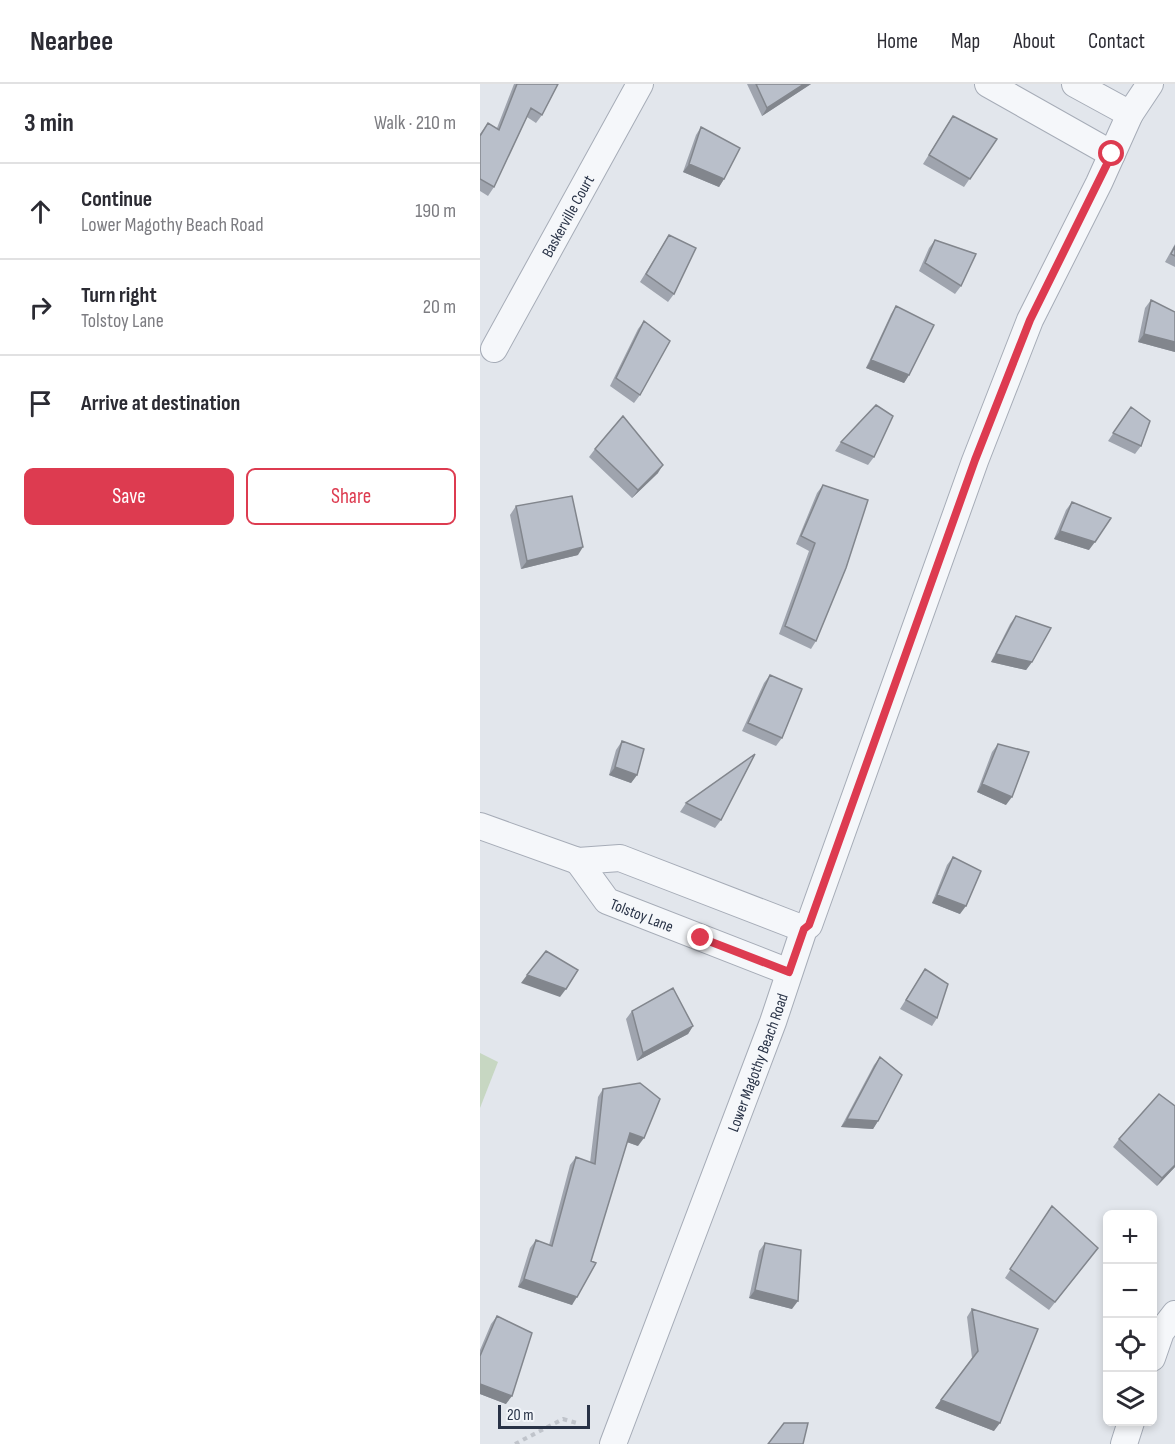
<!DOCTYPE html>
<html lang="en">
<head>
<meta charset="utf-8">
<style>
	body { margin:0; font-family:"Sofia Sans Condensed",sans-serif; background:#f2f2f3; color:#2b2b33 }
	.controls { position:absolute; right:18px; bottom:18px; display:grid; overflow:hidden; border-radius:9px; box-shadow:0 3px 9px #0003 }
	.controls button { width:54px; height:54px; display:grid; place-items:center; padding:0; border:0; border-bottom:2px solid #e1e1e2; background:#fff; color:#2b2b33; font:30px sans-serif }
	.scale { position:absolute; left:18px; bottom:15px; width:92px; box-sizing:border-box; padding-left:6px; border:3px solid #283246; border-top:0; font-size:16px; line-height:21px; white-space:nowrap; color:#283246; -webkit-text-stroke:4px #f2f5f9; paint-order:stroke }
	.stop { position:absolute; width:18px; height:18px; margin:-14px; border:4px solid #dd3b50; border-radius:50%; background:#fff }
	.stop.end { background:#dd3b50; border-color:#fff; box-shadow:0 2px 6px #0008 }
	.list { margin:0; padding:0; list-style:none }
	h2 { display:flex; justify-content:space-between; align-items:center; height:78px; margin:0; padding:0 24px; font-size:26px }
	h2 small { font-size:20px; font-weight:400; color:#7c7c81 }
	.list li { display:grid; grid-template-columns:39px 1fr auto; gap:18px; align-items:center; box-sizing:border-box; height:96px; padding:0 24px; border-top:2px solid #e1e1e2 }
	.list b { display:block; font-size:22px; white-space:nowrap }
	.list p { margin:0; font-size:20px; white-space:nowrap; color:#7c7c81 }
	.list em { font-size:20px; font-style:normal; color:#7c7c81 }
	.actions { display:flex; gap:12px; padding:18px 24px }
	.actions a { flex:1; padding:14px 0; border:2px solid #dd3b50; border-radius:9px; text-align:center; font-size:21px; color:#dd3b50 }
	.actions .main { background:#dd3b50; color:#fff }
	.icon { flex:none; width:33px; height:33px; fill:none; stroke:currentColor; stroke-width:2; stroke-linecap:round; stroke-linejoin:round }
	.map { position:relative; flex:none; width:695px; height:1360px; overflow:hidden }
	header { display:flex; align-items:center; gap:36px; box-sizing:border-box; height:84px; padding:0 30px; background:#fff; border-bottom:2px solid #e1e1e2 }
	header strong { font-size:28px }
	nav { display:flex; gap:33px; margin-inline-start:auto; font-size:21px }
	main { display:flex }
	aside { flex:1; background:#fff }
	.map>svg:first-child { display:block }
</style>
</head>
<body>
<header>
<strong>Nearbee</strong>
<nav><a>Home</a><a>Map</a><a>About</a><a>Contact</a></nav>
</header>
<main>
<aside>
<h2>3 min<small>Walk · 210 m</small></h2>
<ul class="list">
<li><svg class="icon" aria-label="ahead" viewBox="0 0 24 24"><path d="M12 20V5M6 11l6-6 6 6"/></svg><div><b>Continue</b><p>Lower Magothy Beach Road</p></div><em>190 m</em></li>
<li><svg class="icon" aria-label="right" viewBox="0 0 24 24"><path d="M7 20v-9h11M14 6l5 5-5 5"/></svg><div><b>Turn right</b><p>Tolstoy Lane</p></div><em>20 m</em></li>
<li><svg class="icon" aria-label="arrive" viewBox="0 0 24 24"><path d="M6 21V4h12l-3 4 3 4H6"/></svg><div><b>Arrive at destination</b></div></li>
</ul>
<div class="actions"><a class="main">Save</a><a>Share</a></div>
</aside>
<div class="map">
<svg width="695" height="1360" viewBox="0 0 695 1360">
	<rect width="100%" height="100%" fill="#e2e6ec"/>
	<path fill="#c7d7c2" d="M 0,969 L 18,978 L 0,1024 Z"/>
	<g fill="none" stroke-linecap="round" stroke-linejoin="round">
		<g stroke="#a6acb7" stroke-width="28">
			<g id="street">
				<path d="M 508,0 L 632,70"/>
				<path d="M 595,0 L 650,30"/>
				<path id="s1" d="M 14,265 L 160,0"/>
				<path d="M 0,742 L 98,777 L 140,774 L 324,845"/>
				<path id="s2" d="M 98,777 L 127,817 L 309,888"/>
				<path d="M 672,1274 L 681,1248 L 695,1230"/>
				<path id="s3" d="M 133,1360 L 293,938 L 324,845 L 329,841 L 495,377 L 550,236 L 619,99 L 650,30 L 670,0"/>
				<path d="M 644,1360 L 651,1338"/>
			</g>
		</g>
		<path stroke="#c0c4cb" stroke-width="4" stroke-dasharray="4.5 4.5" stroke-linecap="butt" d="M 35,1360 L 83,1335 L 100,1340"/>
		<use href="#street" stroke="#f5f7fa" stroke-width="26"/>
	</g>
	<path fill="#9fa4ae" d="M 34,0 L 78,0 L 62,31 L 56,39 L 47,33 L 14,103 L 8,112 L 0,107 L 0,50 L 8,39 L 17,44 Z
		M 267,0 L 331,0 L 282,32 Z
		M 473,32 L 517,55 L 484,103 L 443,80 Z
		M 221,43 L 244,95 L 239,103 L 203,88 L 216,51 Z
		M 189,151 L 194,210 L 188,218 L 160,198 Z
		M 455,156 L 481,202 L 475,210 L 439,187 L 449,164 Z
		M 695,160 L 695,183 L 685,178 Z
		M 671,216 L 695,228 L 695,268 L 658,258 L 665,224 Z
		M 416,222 L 429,291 L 424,299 L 386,284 L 411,230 Z
		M 164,237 L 160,311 L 154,319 L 130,302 L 158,245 Z
		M 651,323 L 661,362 L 655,370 L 628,357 Z
		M 361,358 L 394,373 L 388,381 L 355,367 Z
		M 115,365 L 178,389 L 152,414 L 109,373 Z
		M 343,401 L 336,557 L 331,565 L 299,550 L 329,467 L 316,460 L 337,409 Z
		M 592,418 L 609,466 L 574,455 L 586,426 Z
		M 36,422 L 98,471 L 41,485 L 30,431 Z
		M 536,532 L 552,578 L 546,586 L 511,578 L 530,540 Z
		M 290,591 L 302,654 L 296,662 L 262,647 L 284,599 Z
		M 142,657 L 157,691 L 151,699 L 129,691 L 136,666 Z
		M 518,660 L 526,721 L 497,708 L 512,668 Z
		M 206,719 L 241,736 L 235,744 L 200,728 Z
		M 473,773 L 480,830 L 452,819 L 467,781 Z
		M 445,885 L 457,934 L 452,942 L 420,925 Z
		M 152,927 L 213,942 L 208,950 L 157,977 L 146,935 Z
		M 400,973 L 398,1037 L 393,1045 L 361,1043 L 394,981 Z
		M 123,1005 L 158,1062 L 147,1058 L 92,1221 L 38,1203 L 50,1164 L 56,1156 L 69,1161 L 90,1081 L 96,1073 L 110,1079 L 118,1013 Z
		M 695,1022 L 695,1083 L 677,1102 L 633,1063 L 639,1055 Z
		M 572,1122 L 612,1172 L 569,1226 L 525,1194 Z
		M 285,1159 L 312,1225 L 269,1214 L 279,1167 Z
		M 492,1225 L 514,1347 L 455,1324 L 492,1274 L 487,1233 Z
		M 17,1232 L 26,1320 L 0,1310 L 0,1266 L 11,1240 Z"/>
	<path fill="#82868d" d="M 324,0 L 331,0 L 282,32 L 287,24 Z
		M 209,80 L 244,95 L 239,103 L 203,88 Z
		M 664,250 L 695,258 L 695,268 L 658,258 Z
		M 391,276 L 429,291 L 424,299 L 386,284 Z
		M 183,381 L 178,389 L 152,414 L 158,406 Z
		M 580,447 L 615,458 L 609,466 L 574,455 Z
		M 103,463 L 98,471 L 41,485 L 47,477 Z
		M 516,570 L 552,578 L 546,586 L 511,578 Z
		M 135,683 L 157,691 L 151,699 L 129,691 Z
		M 502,700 L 532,713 L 526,721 L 497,708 Z
		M 457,811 L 486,822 L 480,830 L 452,819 Z
		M 47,891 L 86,905 L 80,913 L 41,899 Z
		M 213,942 L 208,950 L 157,977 L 163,969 Z
		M 367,1035 L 398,1037 L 393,1045 L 361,1043 Z
		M 150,1049 L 164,1054 L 158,1062 L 144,1057 Z
		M 695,1081 L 695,1083 L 677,1102 L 682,1094 Z
		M 44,1195 L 97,1213 L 92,1221 L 38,1203 Z
		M 275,1206 L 318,1217 L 312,1225 L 269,1214 Z
		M 0,1300 L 32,1312 L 26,1320 L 0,1310 Z
		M 461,1316 L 520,1339 L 514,1347 L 455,1324 Z"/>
	<path fill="#b9bfca" stroke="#82868d" stroke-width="1.5" d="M 37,0 L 78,0 L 62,31 L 51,24 L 14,103 L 0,95 L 0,52 L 8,39 L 19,46 Z
		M 276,0 L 324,0 L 287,24 Z
		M 473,32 L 517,55 L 490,95 L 449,71 Z
		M 221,43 L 260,64 L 244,95 L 209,80 Z
		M 189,151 L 216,164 L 194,210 L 166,190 Z
		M 455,156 L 496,170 L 481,202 L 445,179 Z
		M 695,162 L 695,172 L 691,170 Z
		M 671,216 L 695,228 L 695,258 L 664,250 Z
		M 416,222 L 454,241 L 429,291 L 391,276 Z
		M 164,237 L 190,257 L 160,311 L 136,294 Z
		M 396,321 L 413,332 L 394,373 L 361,358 Z
		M 651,323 L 670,337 L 661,362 L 633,349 Z
		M 143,332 L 183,381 L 158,406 L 115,365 Z
		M 343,401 L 388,416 L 366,484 L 336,557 L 305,542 L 335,459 L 321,452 Z
		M 92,412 L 103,463 L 47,477 L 36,422 Z
		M 592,418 L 631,434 L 615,458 L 580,447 Z
		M 536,532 L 571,544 L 552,578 L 516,570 Z
		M 290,591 L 322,605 L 302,654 L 268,639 Z
		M 142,657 L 164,665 L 157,691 L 135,683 Z
		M 518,660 L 549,668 L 532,713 L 502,700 Z
		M 275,670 L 241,736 L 206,719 Z
		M 473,773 L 501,787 L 486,822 L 457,811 Z
		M 66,867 L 98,886 L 86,905 L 47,891 Z
		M 445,885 L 468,900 L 457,934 L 426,916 Z
		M 193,904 L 213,942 L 163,969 L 152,927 Z
		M 400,973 L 422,991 L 398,1037 L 367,1035 Z
		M 160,999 L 180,1015 L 164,1054 L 150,1049 L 111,1177 L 116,1179 L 97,1213 L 44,1195 L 56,1156 L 72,1162 L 96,1073 L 115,1080 L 123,1005 Z
		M 679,1010 L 695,1022 L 695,1081 L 682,1094 L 639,1055 Z
		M 572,1122 L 618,1164 L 575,1218 L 530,1185 Z
		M 285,1159 L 321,1166 L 318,1217 L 275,1206 Z
		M 492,1225 L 558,1245 L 520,1339 L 461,1316 L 498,1267 Z
		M 17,1232 L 52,1249 L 32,1312 L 0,1300 L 0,1272 Z
		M 304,1339 L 328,1339 L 323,1360 L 288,1360 Z"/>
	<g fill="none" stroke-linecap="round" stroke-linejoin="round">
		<path stroke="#dd3b50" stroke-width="8" d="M 221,854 L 309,888 L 324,845 L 329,841 L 495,376 L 550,236 L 632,70"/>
	</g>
	<g text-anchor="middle" stroke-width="4.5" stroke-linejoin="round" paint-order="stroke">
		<g font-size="16" fill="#283246" stroke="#f2f5f9">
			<text dy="6" stroke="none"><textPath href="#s1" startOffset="152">Baskerville Court</textPath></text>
			<text dy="6" stroke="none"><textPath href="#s2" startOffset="87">Tolstoy Lane</textPath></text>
			<text dy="6" stroke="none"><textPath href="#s3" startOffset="408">Lower Magothy Beach Road</textPath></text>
		</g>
	</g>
</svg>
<div class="controls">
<button>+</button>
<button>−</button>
<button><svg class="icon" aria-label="locate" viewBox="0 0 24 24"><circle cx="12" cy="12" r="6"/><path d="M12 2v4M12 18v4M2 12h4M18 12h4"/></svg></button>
<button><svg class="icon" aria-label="layers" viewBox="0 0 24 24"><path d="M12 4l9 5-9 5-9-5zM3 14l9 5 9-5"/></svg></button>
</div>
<div class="scale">20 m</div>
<div class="stop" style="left:632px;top:70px"></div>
<div class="stop end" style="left:221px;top:854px"></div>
</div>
</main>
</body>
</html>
